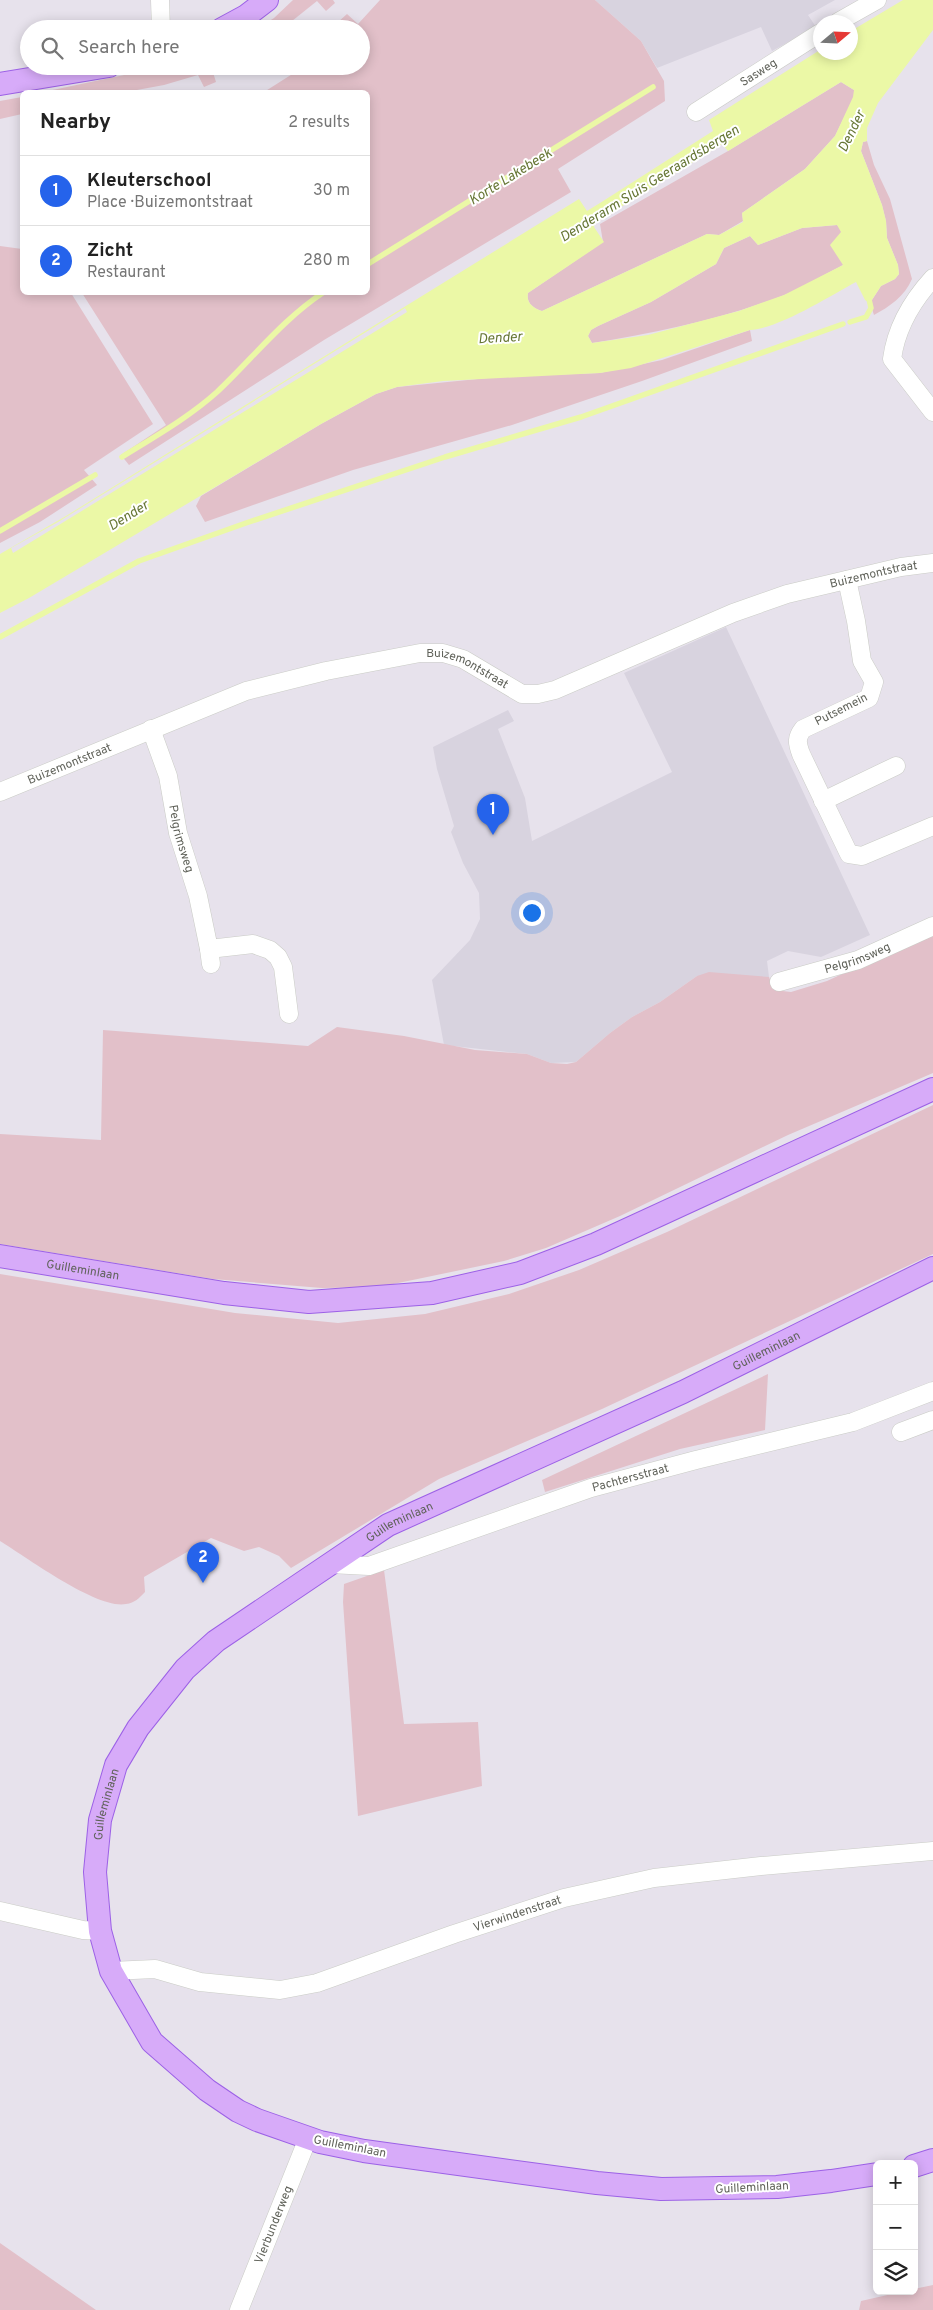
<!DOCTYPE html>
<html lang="en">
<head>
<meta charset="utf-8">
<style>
	body { margin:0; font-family:Overpass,sans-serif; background:#f2f2f2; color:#222 }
	.controls { position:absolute; right:15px; bottom:15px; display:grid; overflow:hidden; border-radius:8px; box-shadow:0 2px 12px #0003 }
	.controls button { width:45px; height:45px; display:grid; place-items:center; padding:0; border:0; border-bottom:1px solid #e0e0e0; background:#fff; color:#222; font:25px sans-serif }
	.compass { position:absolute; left:813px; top:15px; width:45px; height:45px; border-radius:50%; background:#fff; box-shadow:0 2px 12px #0003; rotate:71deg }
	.you { position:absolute; left:531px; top:912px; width:18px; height:18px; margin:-12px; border:4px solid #fff; border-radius:50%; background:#1a73e8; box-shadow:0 0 0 8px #1a73e833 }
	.badge { display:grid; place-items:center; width:32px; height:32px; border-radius:50%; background:#2563eb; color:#fff; font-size:16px; font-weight:700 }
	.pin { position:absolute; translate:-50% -41px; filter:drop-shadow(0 1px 2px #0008) }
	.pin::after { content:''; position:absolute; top:26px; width:18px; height:15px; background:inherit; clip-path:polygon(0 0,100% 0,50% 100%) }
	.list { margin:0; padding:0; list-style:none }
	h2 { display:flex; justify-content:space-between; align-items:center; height:65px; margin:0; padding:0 20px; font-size:21px }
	h2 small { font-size:16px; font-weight:400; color:#767676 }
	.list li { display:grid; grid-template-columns:32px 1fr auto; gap:15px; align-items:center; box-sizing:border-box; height:70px; padding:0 20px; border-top:1px solid #e0e0e0 }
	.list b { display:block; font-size:19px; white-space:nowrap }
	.list p { margin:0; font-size:16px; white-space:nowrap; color:#767676 }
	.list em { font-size:16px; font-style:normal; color:#767676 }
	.icon { flex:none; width:28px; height:28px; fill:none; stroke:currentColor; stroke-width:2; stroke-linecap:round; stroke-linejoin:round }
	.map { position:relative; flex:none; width:933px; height:2310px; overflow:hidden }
	.search { position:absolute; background:#fff; box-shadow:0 2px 12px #0003; left:20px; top:20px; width:350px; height:55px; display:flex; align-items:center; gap:12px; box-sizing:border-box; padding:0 18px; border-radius:28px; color:#767676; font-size:19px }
	.panel { position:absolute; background:#fff; box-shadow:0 2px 12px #0003; left:20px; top:90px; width:350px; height:205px; border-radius:8px }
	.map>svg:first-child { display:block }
</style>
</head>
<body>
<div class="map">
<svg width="933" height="2310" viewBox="0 0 933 2310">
	<rect width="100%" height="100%" fill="#e7e2ec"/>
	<path fill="#d8d3df" d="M 595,0 L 835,0 L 808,15 L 816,27 L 772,51 L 761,27 L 657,68 L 641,41 Z
		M 726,627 L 870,935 L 821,957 L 788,951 L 767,961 L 769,977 L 697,976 L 660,1002 L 632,1017 L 610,1033 L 576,1062 L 551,1063 L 527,1054 L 444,1045 L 432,980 L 470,940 L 480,919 L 479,893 L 463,863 L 451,832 L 454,826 L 437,769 L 433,747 L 508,710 L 514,721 L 498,729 L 525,798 L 532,841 L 672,772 L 624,673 Z"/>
	<path fill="#e2c0c9" d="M 293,0 L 333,0 L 335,3 L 326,11 L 317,1 L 282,29 L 257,29 L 274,18 Z
		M 380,0 L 595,0 L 641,41 L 664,81 L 665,101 L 558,169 L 571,192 L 324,340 L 129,465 L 121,455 L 166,425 L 82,293 L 368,292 L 368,92 L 264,92 L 305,66 L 361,66 L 361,29 L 342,29 L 337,23 L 347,14 L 358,24 Z
		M 167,66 L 217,66 L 212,69 L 216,82 L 204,87 L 198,75 L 164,85 L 126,92 L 43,92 Z
		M 841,82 L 854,90 L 854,97 L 835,136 L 805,169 L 742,213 L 743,221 L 719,235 L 707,234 L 542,311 C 533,308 526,303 528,293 L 603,242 L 600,224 L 728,151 Z
		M 22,97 L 22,114 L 0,119 L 0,101 Z
		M 867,141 L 874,165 L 890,199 L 912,279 C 905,296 889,307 874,315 L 870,303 L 881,286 L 895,279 L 899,274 L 898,265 L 887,238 L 886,221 L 882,205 L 861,151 L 863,142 Z
		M 837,225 L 841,229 L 843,265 C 823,275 803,288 782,296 C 721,319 656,333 592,343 L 588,336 L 591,330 L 598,326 L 651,302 L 716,264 L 724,248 L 750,236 L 758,245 L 802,228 Z
		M 0,246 L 22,249 L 22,292 L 71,293 L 153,424 L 84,470 L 97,485 L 40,522 L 0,543 Z
		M 750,330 L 752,341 L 642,381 L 512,425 L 353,470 L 205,522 L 196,506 L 201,496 L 321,424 L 376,394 L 397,387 L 498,377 L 600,373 L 662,360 Z
		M 933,932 L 933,1073 L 788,1135 L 620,1216 L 546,1248 L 504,1261 L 379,1287 L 322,1288 L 213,1279 L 0,1244 L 0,1134 L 101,1140 L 103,1030 L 308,1046 L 337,1027 L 404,1036 L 475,1050 L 527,1054 L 551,1063 L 567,1064 L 576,1062 L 610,1033 L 632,1017 L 660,1002 L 697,976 L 709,972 L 769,977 L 774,990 L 791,992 L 827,981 Z
		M 933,1105 L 933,1254 L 602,1409 L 439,1479 L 291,1568 L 279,1556 L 259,1547 L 244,1551 L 211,1538 L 144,1577 L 145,1592 C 139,1598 135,1603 126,1604 C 98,1610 26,1557 0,1541 L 0,1274 L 235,1313 L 338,1323 L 425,1314 L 509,1294 L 579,1270 L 667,1232 Z
		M 768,1374 L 765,1430 L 680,1449 L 545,1492 L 542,1480 Z
		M 384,1570 L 404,1724 L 478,1722 L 482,1786 L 358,1816 L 343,1602 L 344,1584 Z
		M 0,2243 L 96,2310 L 0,2310 Z
		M 933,2285 L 933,2310 L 859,2310 L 861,2301 L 905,2291 L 914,2291 L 914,2289 Z"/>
	<path fill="#ebf8a6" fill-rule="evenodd" d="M 903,0 L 933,0 L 933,30 L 878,103 L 867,128 L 867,141 L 863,142 L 861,151 L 882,205 L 886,221 L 887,238 L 898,265 L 899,274 L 895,279 L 881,286 L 870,303 L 865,300 L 856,282 C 828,297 780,328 750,330 L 631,368 L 600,373 L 443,381 L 397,387 L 376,394 L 321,424 L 29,598 L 0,613 L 0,554 L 66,516 L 579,199 L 587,211 L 600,203 L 713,131 L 709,120 L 820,50 L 820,52 L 850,52 L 851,31 ZM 841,82 L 854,90 L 853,97 L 835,136 L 805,169 L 742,213 L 743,222 L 719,235 L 707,234 L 542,311 C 533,308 526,303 528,293 L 604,242 L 594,227 L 595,223 L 722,144 L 728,151 ZM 837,225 L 841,232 L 830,245 L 843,265 L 784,295 L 739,311 L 648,335 L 592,343 L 588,336 L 591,330 L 598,326 L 651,302 L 716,264 L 724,248 L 750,236 L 758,245 L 802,228 Z"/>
	<path fill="#e7e2ec" d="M 405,308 L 407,312 L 13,553 L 11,548 L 58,522 Z"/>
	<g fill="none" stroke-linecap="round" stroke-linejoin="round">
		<path stroke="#ebf8a6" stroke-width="5.5" d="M 368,264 L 653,87
			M 850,322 L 866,317 L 871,308 L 868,295
			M 122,457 C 154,437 188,418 217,392 C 252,359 283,319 324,292
			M 0,531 L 95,475
			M 0,637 L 139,561 L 246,523 L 445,457 L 581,417 L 843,324"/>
		<g stroke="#caccc6" stroke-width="19">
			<g id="minor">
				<path d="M 160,0 L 161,29"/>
				<path d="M 838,22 L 877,0"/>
				<path id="s1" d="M 696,112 L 820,33"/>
				<path d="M 933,278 C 912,301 896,329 892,359 L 933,412"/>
				<path d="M 847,580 L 856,621 L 862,661 L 874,682 L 869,698 L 803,729 C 796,738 797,743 801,754 L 849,854 L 862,856 L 933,826"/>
				<path id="s2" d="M 151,729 L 168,776 L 178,833 L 198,896 L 209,949 L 253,944 L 270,950 L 278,957 L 283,967 L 289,1014"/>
				<path id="s3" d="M 0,792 L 246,691 L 326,671 L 420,653 L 443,653 L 463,659 L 522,694 L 538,694 L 555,690 L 733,613 L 787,594 L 901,567 L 933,563"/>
				<path d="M 823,801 L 896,766"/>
				<path d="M 209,949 L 211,964"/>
				<path id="s4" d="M 779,982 L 858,960 L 933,926"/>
				<path d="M 901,1432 L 933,1420"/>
				<path id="s5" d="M 330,1564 L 369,1566 L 591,1488 L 696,1460 L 853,1422 L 933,1391"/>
				<path d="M 0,1911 L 83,1930 L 100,1931"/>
				<path id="s6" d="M 111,1971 L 155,1969 L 200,1982 L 280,1990 L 317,1983 L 454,1934 L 564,1898 L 654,1878 L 761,1866 L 933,1851"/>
				<path id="s7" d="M 239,2310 L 308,2138"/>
			</g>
		</g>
		<g stroke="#9c61e6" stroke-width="24">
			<g id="major">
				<path d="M 222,29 L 246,16 L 267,0"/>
				<path d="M 0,84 L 109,66"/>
				<path id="s8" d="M 0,1256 L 224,1293 L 309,1302 L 432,1293 L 520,1273 L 596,1244 L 933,1089"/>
				<path d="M 914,2166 L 933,2160"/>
				<path id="s9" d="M 877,2174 L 831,2181 L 777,2187 L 661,2189 L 597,2183 L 364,2151 L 320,2142 L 257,2120 L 238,2111 L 207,2090 L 152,2042 L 111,1971 L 100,1931 L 95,1872 L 100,1820 L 116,1765 L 138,1728 L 185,1669 L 216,1641 L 388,1525 L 683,1392 L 933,1268"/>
			</g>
		</g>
		<use href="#minor" stroke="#fff" stroke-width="18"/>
		<use href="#major" stroke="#d7abf9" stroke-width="22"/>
	</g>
	<g text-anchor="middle" stroke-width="4" stroke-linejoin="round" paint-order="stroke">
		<g font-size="12" fill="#60625a" stroke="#fff">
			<text dy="4" stroke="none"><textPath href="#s1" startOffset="74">Sasweg</textPath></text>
			<text dy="4" stroke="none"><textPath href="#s3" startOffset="930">Buizemontstraat</textPath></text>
			<text dy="4" stroke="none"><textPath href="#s3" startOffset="495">Buizemontstraat</textPath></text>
			<text transform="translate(841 709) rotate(-27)" y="4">Putsemein</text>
			<text dy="4" stroke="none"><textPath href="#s3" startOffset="75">Buizemontstraat</textPath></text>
			<text dy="4" stroke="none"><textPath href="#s2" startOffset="114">Pelgrimsweg</textPath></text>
			<text dy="4" stroke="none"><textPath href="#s4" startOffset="82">Pelgrimsweg</textPath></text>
			<text dy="4" stroke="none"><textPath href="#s8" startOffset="84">Guilleminlaan</textPath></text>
			<text dy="4" stroke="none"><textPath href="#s9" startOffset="1836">Guilleminlaan</textPath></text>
			<text dy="4" stroke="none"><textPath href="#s5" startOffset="315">Pachtersstraat</textPath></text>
			<text dy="4" stroke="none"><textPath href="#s9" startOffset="1431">Guilleminlaan</textPath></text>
			<text dy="4" stroke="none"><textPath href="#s9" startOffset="1011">Guilleminlaan</textPath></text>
			<text dy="4" stroke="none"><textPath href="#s6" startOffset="421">Vierwindenstraat</textPath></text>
			<text transform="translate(350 2146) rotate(11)" y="4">Guilleminlaan</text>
			<text transform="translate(752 2187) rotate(-3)" y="4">Guilleminlaan</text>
			<text dy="4" stroke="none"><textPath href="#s7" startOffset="92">Vierbunderweg</textPath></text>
		</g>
		<g font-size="14" font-style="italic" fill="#667634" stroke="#fff">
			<text transform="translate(851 131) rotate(-64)" y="5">Dender</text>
			<text transform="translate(510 176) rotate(-32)" y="5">Korte Lakebeek</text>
			<text transform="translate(649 183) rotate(-32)" y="5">Denderarm Sluis Geeraardsbergen</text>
			<text transform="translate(500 337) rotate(-3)" y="5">Dender</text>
			<text transform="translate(128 515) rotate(-32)" y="5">Dender</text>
		</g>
	</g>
</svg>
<div class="controls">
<button>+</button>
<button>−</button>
<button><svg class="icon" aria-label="layers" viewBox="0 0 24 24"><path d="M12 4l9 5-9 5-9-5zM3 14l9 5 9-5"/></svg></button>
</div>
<svg class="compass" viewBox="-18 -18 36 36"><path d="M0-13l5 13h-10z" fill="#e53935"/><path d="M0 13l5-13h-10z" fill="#767676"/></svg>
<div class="you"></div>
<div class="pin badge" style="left:493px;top:835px">1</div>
<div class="pin badge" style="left:203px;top:1583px">2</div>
<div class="search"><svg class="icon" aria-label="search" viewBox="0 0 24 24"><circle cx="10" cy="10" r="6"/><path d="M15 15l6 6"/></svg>Search here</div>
<section class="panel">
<h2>Nearby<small>2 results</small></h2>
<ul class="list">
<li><span class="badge">1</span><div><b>Kleuterschool</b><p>Place · Buizemontstraat</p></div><em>30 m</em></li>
<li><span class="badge">2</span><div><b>Zicht</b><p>Restaurant</p></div><em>280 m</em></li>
</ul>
</section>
</div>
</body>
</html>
